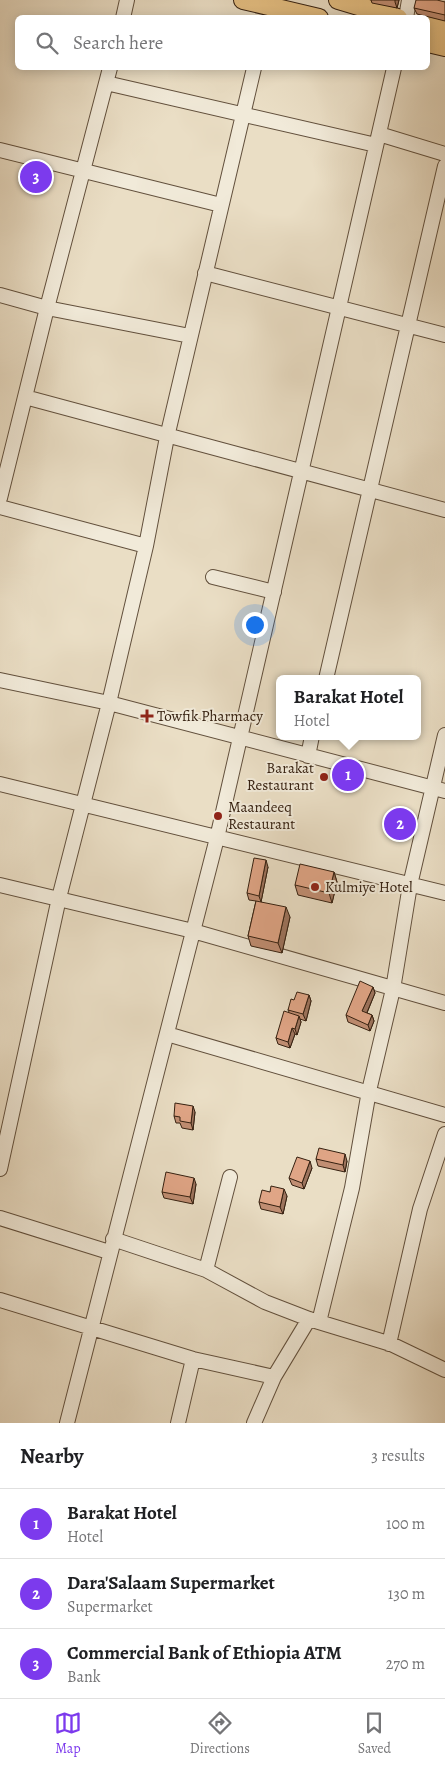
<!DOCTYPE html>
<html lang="en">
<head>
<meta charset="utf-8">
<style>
	body { margin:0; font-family:Alegreya,serif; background:#f6f6f6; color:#202124 }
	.you { position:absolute; left:254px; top:624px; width:18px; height:18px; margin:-12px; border:4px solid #fff; border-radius:50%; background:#1a73e8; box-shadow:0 0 0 8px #1a73e833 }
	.badge { display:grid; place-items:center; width:32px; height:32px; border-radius:50%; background:#7c3aed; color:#fff; font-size:16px; font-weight:700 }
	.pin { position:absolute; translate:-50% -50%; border:2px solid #fff; box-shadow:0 1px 5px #0006 }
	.popup { position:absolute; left:276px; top:675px; width:145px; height:65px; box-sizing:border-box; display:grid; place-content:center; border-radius:8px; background:#fff; filter:drop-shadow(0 1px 4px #0005); font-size:16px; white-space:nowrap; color:#757577 }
	.popup b { font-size:19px; color:#202124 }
	.popup::after { content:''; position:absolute; left:50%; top:100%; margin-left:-10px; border:10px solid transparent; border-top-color:#fff }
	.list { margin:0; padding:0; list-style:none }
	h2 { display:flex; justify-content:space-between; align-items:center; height:65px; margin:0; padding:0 20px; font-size:21px }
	h2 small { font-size:16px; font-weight:400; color:#757577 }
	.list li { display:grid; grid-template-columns:32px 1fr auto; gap:15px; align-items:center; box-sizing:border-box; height:70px; padding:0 20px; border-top:1px solid #e0e0e0 }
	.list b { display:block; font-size:19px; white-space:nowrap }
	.list p { margin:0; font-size:16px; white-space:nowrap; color:#757577 }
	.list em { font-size:16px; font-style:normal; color:#757577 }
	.icon { flex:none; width:28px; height:28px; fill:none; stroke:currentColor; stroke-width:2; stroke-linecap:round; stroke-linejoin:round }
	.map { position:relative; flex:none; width:445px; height:1423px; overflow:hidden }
	.search { position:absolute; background:#fff; box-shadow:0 2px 12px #0003; left:15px; right:15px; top:15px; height:55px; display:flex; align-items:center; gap:12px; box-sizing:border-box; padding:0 18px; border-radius:8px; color:#757577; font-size:19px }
	.sheet { height:275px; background:#fff }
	nav { display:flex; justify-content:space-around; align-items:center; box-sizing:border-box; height:70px; border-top:1px solid #e0e0e0; background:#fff; font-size:14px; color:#757577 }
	nav a { display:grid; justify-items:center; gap:2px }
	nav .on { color:#7c3aed }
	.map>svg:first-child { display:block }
</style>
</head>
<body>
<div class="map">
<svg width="445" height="1423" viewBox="0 0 445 1423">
	<rect width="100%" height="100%" fill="#eadec5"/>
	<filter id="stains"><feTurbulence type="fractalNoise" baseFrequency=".004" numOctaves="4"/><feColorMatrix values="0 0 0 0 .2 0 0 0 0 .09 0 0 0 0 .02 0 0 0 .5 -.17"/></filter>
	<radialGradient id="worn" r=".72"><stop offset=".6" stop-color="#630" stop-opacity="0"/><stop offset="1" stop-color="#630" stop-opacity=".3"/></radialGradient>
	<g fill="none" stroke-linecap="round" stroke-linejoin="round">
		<g stroke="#62503d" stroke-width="16">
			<path id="minor" d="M 123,18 L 127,0
				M 406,18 L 409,0
				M 106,83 L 376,145
				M 379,134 L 445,154
				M 0,150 L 221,205
				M 205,273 L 445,335
				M 0,295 L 47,308 L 190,336
				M 25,397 C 165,436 305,471 445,510
				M 0,498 L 47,308 L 110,68
				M 0,507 L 146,546
				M 213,577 L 274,592
				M 326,679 L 445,166
				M 0,680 L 109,703 L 445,791
				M 308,756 L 312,736
				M 0,784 L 445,893
				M 0,885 L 193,931 L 445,1003
				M 167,1034 L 445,1115
				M 0,1169 L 59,898 L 109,703 L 146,546 L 167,437 L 254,68
				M 0,1218 L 109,1252
				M 113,1239 L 206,1270 L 265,1302 L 309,1319 L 391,1344 L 445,1370
				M 206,1270 L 230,1177
				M 0,1300 L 193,1359 L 274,1377
				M 319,1322 L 352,1188 L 369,1091 L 393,989 L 410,885 L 445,735
				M 389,1344 L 420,1209 L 445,1134
				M 67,1423 L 217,838 L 394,68
				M 178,1423 L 193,1359
				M 254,1423 L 274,1377 L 309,1319"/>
		</g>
		<g stroke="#352010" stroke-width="20">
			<path id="major" d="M 243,0 L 319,18
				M 338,0 L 398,18
				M 428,26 L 445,30
				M 428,43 L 445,47"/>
		</g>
		<use href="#minor" stroke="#f1ead9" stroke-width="14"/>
		<use href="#major" stroke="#e5bf82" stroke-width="18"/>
	</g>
	<path fill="#c18e73" stroke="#352010" d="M 371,0 L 399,0 L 397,8 L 372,3 Z
		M 445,2 L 445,21 L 417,14 L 414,8 Z
		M 268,867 L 261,902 L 290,917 L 282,953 L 251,946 L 248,936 L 256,901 L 249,900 L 247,893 Z
		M 334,872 L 337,882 L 332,903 L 298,895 L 295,885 Z
		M 373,987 L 375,993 L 367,1013 L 372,1015 L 374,1021 L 370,1031 L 348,1022 L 346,1015 Z
		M 309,995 L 311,1001 L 306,1021 L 300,1019 L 301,1022 L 297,1035 L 295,1034 L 290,1048 L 278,1044 L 276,1038 L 289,1012 L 288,1010 L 294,1000 Z
		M 195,1112 L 193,1130 L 182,1128 L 180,1123 L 176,1123 L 174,1116 Z
		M 316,1159 L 347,1161 L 345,1172 L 318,1166 Z
		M 312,1168 L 304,1189 L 292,1185 L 289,1178 Z
		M 196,1184 L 193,1204 L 164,1198 L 162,1192 Z
		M 270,1192 L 287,1196 L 283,1214 L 261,1209 L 259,1202 Z"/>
	<path fill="#9d745e" stroke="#352010" d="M 395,0 L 399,0 L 397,8 L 395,2 Z
		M 266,860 L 268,867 L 261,902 L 259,896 Z
		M 334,872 L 337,882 L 332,903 L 329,893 Z
		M 286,907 L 290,917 L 282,953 L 278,943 Z
		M 373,987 L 375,993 L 365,1017 L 362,1011 Z
		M 309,995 L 311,1001 L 306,1021 L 303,1014 Z
		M 372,1015 L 374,1021 L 370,1031 L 368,1025 Z
		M 299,1016 L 301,1022 L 297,1035 L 295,1029 Z
		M 292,1028 L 295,1034 L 290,1048 L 288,1042 Z
		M 193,1106 L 195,1112 L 193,1130 L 191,1123 Z
		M 345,1154 L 347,1161 L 345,1172 L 343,1165 Z
		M 310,1161 L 312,1168 L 304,1189 L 302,1183 Z
		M 194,1178 L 196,1184 L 193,1204 L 190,1197 Z
		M 284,1189 L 287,1196 L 283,1214 L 280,1207 Z"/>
	<path fill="#e0a586" stroke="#352010" d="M 416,0 L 437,0 L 445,2 L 445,15 L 414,8 Z
		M 254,858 L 266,860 L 259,896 L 247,893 Z
		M 300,864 L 334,872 L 329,893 L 295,885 Z
		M 256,901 L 286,907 L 278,943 L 248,936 Z
		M 360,981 L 373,987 L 362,1011 L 372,1015 L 368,1025 L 346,1015 Z
		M 297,992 L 309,995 L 303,1014 L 288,1010 L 291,999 L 294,1000 Z
		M 284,1011 L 299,1016 L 295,1029 L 292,1028 L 288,1042 L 276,1038 Z
		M 175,1103 L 193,1106 L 191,1123 L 180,1121 L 180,1117 L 174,1116 Z
		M 319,1148 L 345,1154 L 343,1165 L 316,1159 Z
		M 297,1157 L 310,1161 L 302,1183 L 289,1178 Z
		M 166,1172 L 194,1178 L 190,1197 L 162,1192 Z
		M 271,1186 L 284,1189 L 280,1207 L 259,1202 L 262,1190 L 270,1192 Z"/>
	<g fill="#8f2418" stroke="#f1ead9" stroke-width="2">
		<path d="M144.5 708.5h5v5h5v5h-5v5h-5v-5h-5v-5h5z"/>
		<circle cx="324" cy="777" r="5"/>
		<circle cx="218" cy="816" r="5"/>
		<circle cx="315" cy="887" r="5"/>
	</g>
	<g text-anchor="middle" stroke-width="4" stroke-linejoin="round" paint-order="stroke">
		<g font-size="15" fill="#352010" stroke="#f1ead9" text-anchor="start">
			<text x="157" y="721">Towfik Pharmacy</text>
			<text x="314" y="773" text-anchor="end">Barakat<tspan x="314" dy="17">Restaurant</tspan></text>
			<text x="228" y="812">Maandeeq<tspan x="228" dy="17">Restaurant</tspan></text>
			<text x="325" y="892">Kulmiye Hotel</text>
		</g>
	</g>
	<rect width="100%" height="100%" filter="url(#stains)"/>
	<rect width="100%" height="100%" fill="url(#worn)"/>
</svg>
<div class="you"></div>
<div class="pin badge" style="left:348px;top:775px">1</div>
<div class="popup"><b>Barakat Hotel</b>Hotel</div>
<div class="pin badge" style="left:400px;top:824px">2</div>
<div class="pin badge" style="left:36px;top:177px">3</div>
<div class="search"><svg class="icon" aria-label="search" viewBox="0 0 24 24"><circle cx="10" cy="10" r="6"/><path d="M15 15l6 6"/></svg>Search here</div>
</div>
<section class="sheet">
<h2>Nearby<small>3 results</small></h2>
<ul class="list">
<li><span class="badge">1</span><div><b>Barakat Hotel</b><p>Hotel</p></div><em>100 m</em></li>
<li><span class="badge">2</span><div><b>Dara'Salaam Supermarket</b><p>Supermarket</p></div><em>130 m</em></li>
<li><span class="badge">3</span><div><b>Commercial Bank of Ethiopia ATM</b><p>Bank</p></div><em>270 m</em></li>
</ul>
</section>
<nav>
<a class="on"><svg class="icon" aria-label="map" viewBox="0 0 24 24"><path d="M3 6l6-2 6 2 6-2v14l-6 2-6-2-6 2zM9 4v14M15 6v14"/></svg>Map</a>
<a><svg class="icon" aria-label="directions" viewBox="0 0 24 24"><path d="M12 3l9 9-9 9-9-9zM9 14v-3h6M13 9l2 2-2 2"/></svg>Directions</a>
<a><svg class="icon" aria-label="saved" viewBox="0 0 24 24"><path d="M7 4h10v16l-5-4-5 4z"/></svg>Saved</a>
</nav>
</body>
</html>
